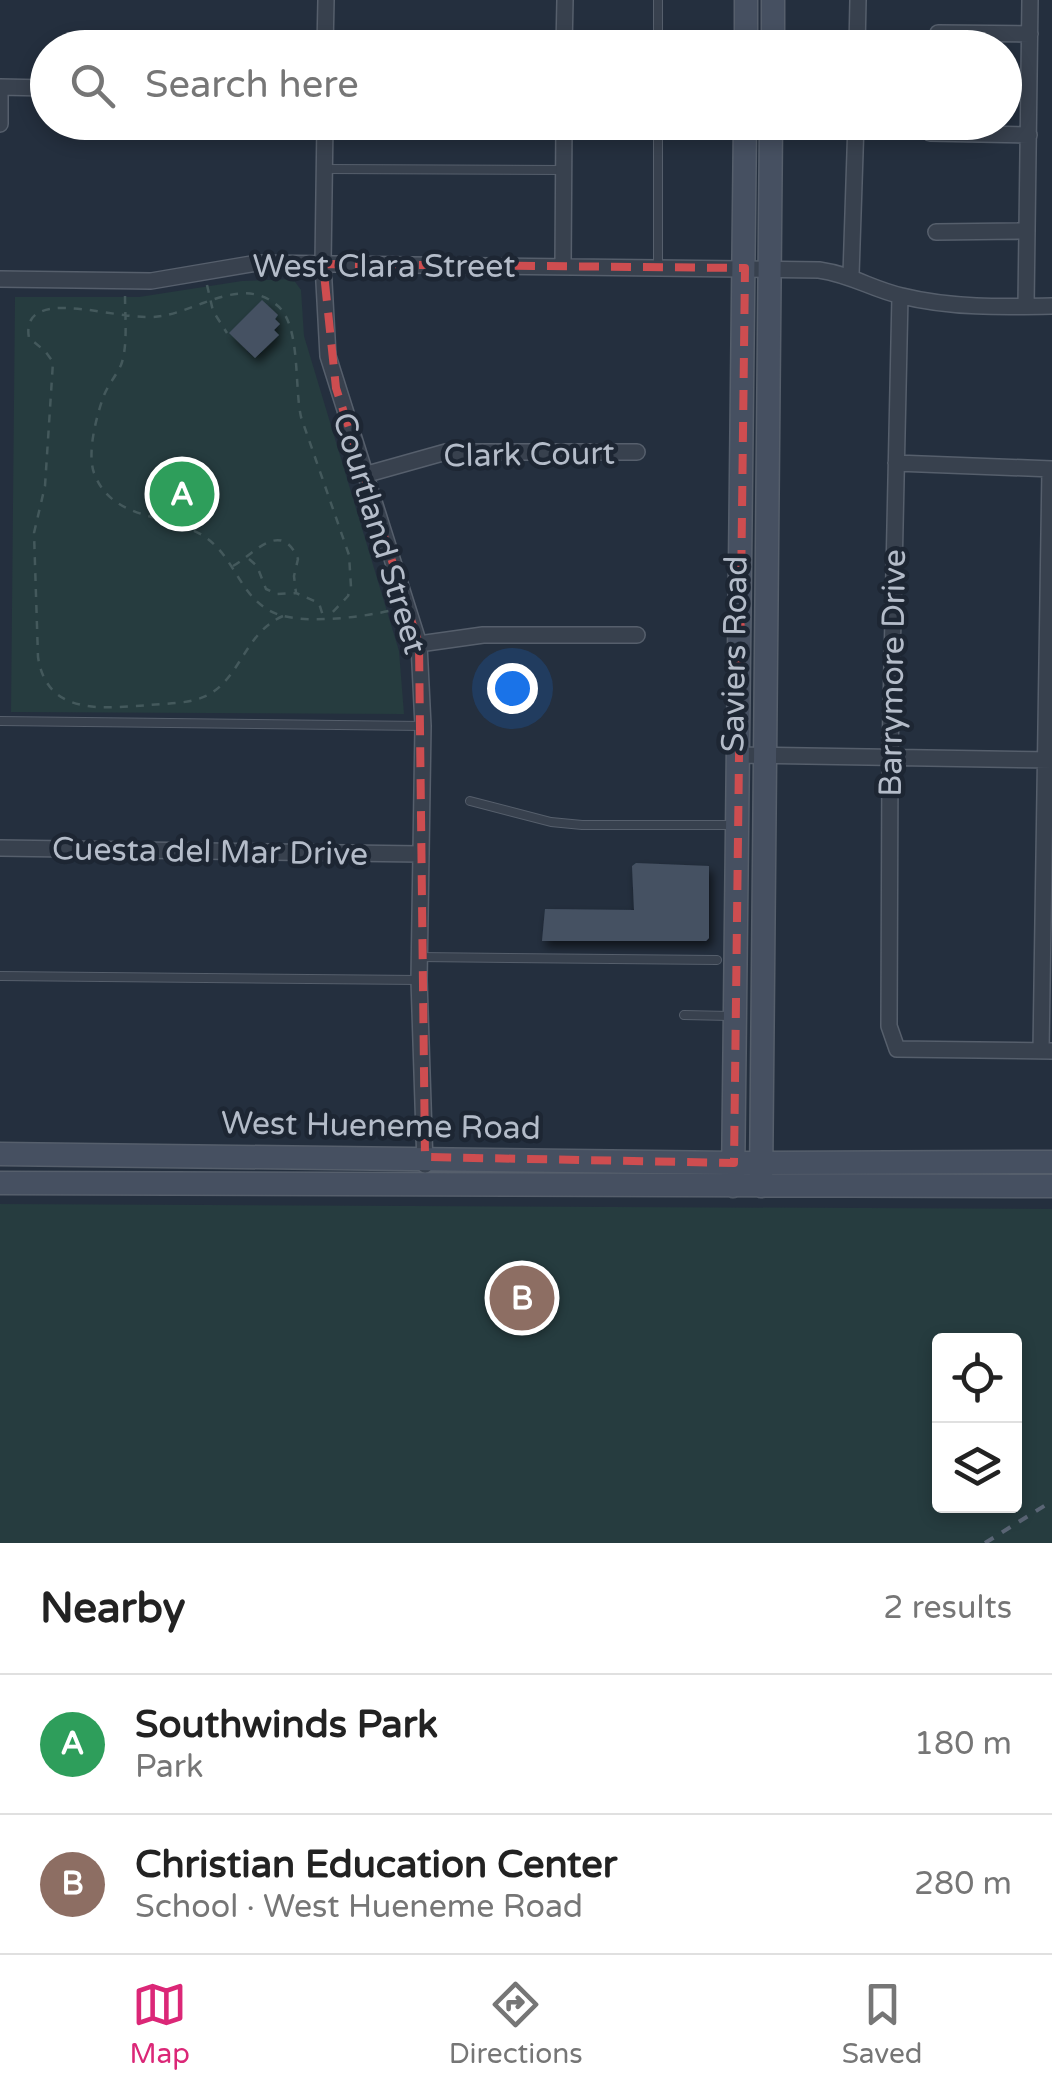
<!DOCTYPE html>
<html lang="en">
<head>
<meta charset="utf-8">
<style>
	body { margin:0; font-family:"Varela Round",sans-serif; background:#f2f2f2; color:#222 }
	.controls { position:absolute; right:30px; bottom:30px; display:grid; overflow:hidden; border-radius:10px; box-shadow:0 5px 15px #0003 }
	.controls button { width:90px; height:90px; display:grid; place-items:center; padding:0; border:0; border-bottom:2px solid #e0e0e0; background:#fff; color:#222; font:50px sans-serif }
	.you { position:absolute; left:512px; top:688px; width:35px; height:35px; margin:-25px; border:8px solid #fff; border-radius:50%; background:#1a73e8; box-shadow:0 0 0 15px #1a73e833 }
	.badge { display:grid; place-items:center; width:65px; height:65px; border-radius:50%; background:#db2777; color:#fff; font-size:32px; font-weight:700 }
	.pin { position:absolute; translate:-50% -50%; border:5px solid #fff; box-shadow:0 2px 10px #0006 }
	.list { margin:0; padding:0; list-style:none }
	h2 { display:flex; justify-content:space-between; align-items:center; height:130px; margin:0; padding:0 40px; font-size:42px }
	h2 small { font-size:32px; font-weight:400; color:#767676 }
	.list li { display:grid; grid-template-columns:65px 1fr auto; gap:30px; align-items:center; box-sizing:border-box; height:140px; padding:0 40px; border-top:2px solid #e0e0e0 }
	.list b { display:block; font-size:38px; white-space:nowrap }
	.list p { margin:0; font-size:32px; white-space:nowrap; color:#767676 }
	.list em { font-size:32px; font-style:normal; color:#767676 }
	.icon { flex:none; width:55px; height:55px; fill:none; stroke:currentColor; stroke-width:2; stroke-linecap:round; stroke-linejoin:round }
	.map { position:relative; flex:none; width:1052px; height:1543px; overflow:hidden }
	.search { position:absolute; background:#fff; box-shadow:0 5px 15px #0003; left:30px; right:30px; top:30px; height:110px; display:flex; align-items:center; gap:25px; box-sizing:border-box; padding:0 35px; border-radius:55px; color:#767676; font-size:38px }
	.sheet { height:410px; background:#fff }
	nav { display:flex; justify-content:space-around; align-items:center; box-sizing:border-box; height:140px; border-top:2px solid #e0e0e0; background:#fff; font-size:28px; color:#767676 }
	nav a { display:grid; justify-items:center; gap:5px }
	nav .on { color:#db2777 }
	.map>svg:first-child { display:block }
</style>
</head>
<body>
<div class="map">
<svg width="1052" height="1543" viewBox="0 0 1052 1543">
	<defs>
		<filter id="shadow"><feDropShadow dx="3.5" dy="5.5" stdDeviation="5" flood-color="#0009"/></filter>
	</defs>
	<rect width="100%" height="100%" fill="#242f3e"/>
	<path fill="#263c3f" fill-rule="evenodd" d="M 293,279 L 301,290 L 304,336 L 399,651 L 404,714 L 11,712 L 15,297 L 139,297 L 242,281 Z
		M 0,1204 L 1052,1209 L 1052,1543 L 0,1543 ZM 1014,1340 L 1014,1506 L 940,1506 L 940,1340 Z"/>
	<path fill="#455162" filter="url(#shadow)" d="M 262,300 L 278,315 L 275,319 L 280,324 L 274,330 L 279,335 L 255,358 L 229,333 Z
		M 636,863 L 709,866 L 709,938 L 706,941 L 542,941 L 545,909 L 634,910 L 632,866 Z"/>
	<g fill="none" stroke-linecap="round" stroke-linejoin="round">
		<g stroke="#565f6c" stroke-width="10">
			<path id="service" d="M 658,48 L 658,0
				M 324,169 L 564,170
				M 658,268 L 658,122
				M 0,721 L 423,726
				M 470,801 L 551,822 L 582,825 L 733,825
				M 419,957 L 717,960
				M 0,976 L 419,980
				M 684,1015 L 730,1016"/>
		</g>
		<g stroke="#565f6c" stroke-width="18">
			<path id="minor" d="M 938,33 L 1030,34
				M 325,48 L 326,0
				M 564,48 L 565,0
				M 857,48 L 858,0
				M 0,87 L 48,88
				M 325,122 L 323,264 L 328,356 L 419,644 L 423,726 L 419,980 L 425,1165
				M 0,124 L 0,87
				M 930,133 L 1029,135
				M 936,232 L 1027,231
				M 563,266 L 564,122
				M 851,275 L 856,122
				M 0,279 L 151,281 L 257,263 L 819,270 C 853,275 871,289 902,296 C 950,308 1002,307 1052,306
				M 900,296 L 890,756 L 889,1026 L 897,1049 L 1052,1051
				M 1026,306 L 1030,0
				M 896,463 L 1052,469
				M 364,475 L 446,452 L 637,452
				M 419,644 L 483,635 L 637,635
				M 739,755 L 1052,760
				M 0,848 L 420,854
				M 1041,1051 L 1050,469"/>
		</g>
		<g stroke="#565f6c" stroke-width="25">
			<path id="secondary" d="M 746,48 L 746,0
				M 773,48 L 773,0
				M 0,1154 L 734,1163 L 1052,1162
				M 0,1183 L 1052,1186
				M 733,1186 L 745,122
				M 761,1186 L 771,122"/>
		</g>
		<path stroke="#44595c" stroke-width="2.5" stroke-dasharray="8 8" stroke-linecap="butt" d="M 207,285 L 213,311 L 227,333
			M 125,296 C 125,316 128,347 121,365 C 116,376 107,386 103,398 C 96,418 87,453 94,473 C 112,521 165,513 202,535 C 237,556 239,602 280,615 C 308,624 364,617 393,610
			M 249,559 L 257,566 L 266,589 L 277,594 L 296,593
			M 233,566 C 253,555 281,518 298,559 L 294,576 L 296,593 L 319,603 L 323,616
			M 283,616 C 246,632 242,674 210,694 C 192,704 170,703 150,705 C 104,708 47,717 38,657 L 34,533 L 45,486 L 53,362 L 45,351 L 29,338 C 27,327 29,317 40,312 C 67,299 129,322 162,316 C 199,310 243,275 278,306 C 301,327 294,385 301,417 L 349,555 L 351,587 L 348,596 L 328,617"/>
		<use href="#service" stroke="#38414e" stroke-width="8"/>
		<use href="#minor" stroke="#38414e" stroke-width="15"/>
		<use href="#secondary" stroke="#465061" stroke-width="22"/>
		<path stroke="#5a6575" stroke-width="4" stroke-dasharray="10 10" stroke-linecap="butt" d="M 985,1543 L 1052,1501"/>
	</g>
	<path fill="none" stroke="#ce4d50" stroke-width="8" stroke-dasharray="20 12" stroke-linejoin="round" d="M 323,264 L 745,268 L 734,1163 L 425,1157 L 419,644 L 336,388 Z"/>
	<g text-anchor="middle" stroke-width="9" stroke-linejoin="round" paint-order="stroke">
		<g font-size="32" fill="#b4bcc9" stroke="#1d2633">
			<text x="384" y="277">West Clara Street</text>
			<text transform="translate(529 454) rotate(-1)" y="11">Clark Court</text>
			<text transform="translate(380 533) rotate(73)" y="11">Courtland Street</text>
			<text transform="translate(734 654) rotate(-89)" y="11">Saviers Road</text>
			<text transform="translate(892 673) rotate(-89)" y="11">Barrymore Drive</text>
			<text transform="translate(210 851) rotate(1)" y="11">Cuesta del Mar Drive</text>
			<text transform="translate(381 1125) rotate(1)" y="11">West Hueneme Road</text>
		</g>
	</g>
</svg>
<div class="controls">
<button><svg class="icon" aria-label="locate" viewBox="0 0 24 24"><circle cx="12" cy="12" r="6"/><path d="M12 2v4M12 18v4M2 12h4M18 12h4"/></svg></button>
<button><svg class="icon" aria-label="layers" viewBox="0 0 24 24"><path d="M12 4l9 5-9 5-9-5zM3 14l9 5 9-5"/></svg></button>
</div>
<div class="you"></div>
<div class="pin badge" style="left:182px;top:494px;background:#2e9e5b">A</div>
<div class="pin badge" style="left:522px;top:1298px;background:#8d6e63">B</div>
<div class="search"><svg class="icon" aria-label="search" viewBox="0 0 24 24"><circle cx="10" cy="10" r="6"/><path d="M15 15l6 6"/></svg>Search here</div>
</div>
<section class="sheet">
<h2>Nearby<small>2 results</small></h2>
<ul class="list">
<li><span class="badge" style="background:#2e9e5b">A</span><div><b>Southwinds Park</b><p>Park</p></div><em>180 m</em></li>
<li><span class="badge" style="background:#8d6e63">B</span><div><b>Christian Education Center</b><p>School · West Hueneme Road</p></div><em>280 m</em></li>
</ul>
</section>
<nav>
<a class="on"><svg class="icon" aria-label="map" viewBox="0 0 24 24"><path d="M3 6l6-2 6 2 6-2v14l-6 2-6-2-6 2zM9 4v14M15 6v14"/></svg>Map</a>
<a><svg class="icon" aria-label="directions" viewBox="0 0 24 24"><path d="M12 3l9 9-9 9-9-9zM9 14v-3h6M13 9l2 2-2 2"/></svg>Directions</a>
<a><svg class="icon" aria-label="saved" viewBox="0 0 24 24"><path d="M7 4h10v16l-5-4-5 4z"/></svg>Saved</a>
</nav>
</body>
</html>
